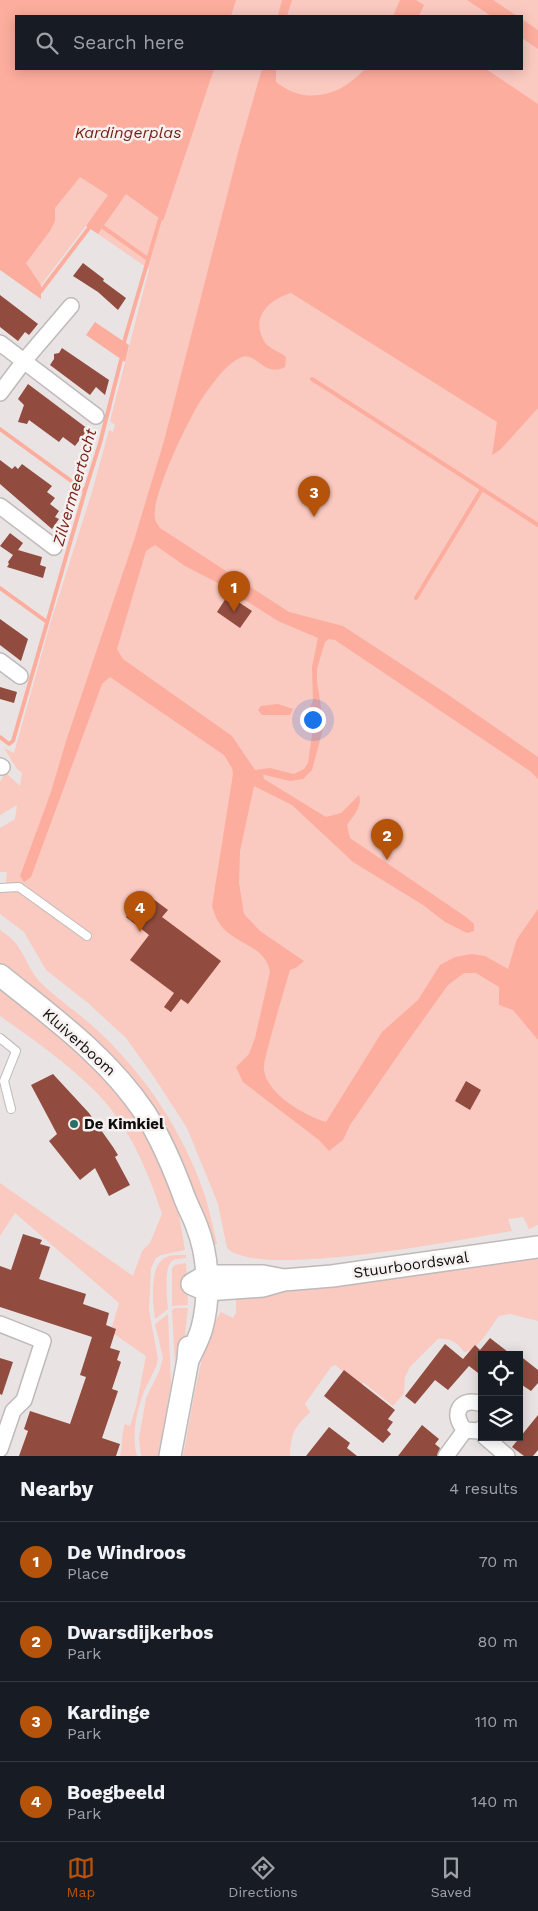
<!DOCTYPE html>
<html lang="en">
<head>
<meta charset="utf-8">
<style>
	body { margin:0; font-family:"Work Sans",sans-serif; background:#242831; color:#f1f3f6 }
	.controls { position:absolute; right:15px; bottom:15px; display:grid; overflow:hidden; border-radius:0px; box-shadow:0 2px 12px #0003 }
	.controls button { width:45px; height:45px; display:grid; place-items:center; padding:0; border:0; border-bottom:1px solid #363941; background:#171b24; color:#f1f3f6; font:25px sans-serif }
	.you { position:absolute; left:312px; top:719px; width:18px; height:18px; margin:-12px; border:4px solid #fff; border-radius:50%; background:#1a73e8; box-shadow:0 0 0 8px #1a73e833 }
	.badge { display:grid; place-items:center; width:32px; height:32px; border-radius:50%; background:#b45309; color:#fff; font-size:16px; font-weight:700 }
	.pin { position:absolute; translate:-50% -41px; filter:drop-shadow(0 1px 2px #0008) }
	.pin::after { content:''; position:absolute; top:26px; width:18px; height:15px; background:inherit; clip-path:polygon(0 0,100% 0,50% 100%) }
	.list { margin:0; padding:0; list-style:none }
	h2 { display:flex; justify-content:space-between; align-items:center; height:65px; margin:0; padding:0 20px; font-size:21px }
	h2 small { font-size:16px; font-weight:400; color:#9ea1a6 }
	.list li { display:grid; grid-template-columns:32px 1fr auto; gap:15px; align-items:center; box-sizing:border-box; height:80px; padding:0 20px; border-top:1px solid #363941 }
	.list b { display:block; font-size:19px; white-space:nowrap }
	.list p { margin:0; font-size:16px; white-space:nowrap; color:#9ea1a6 }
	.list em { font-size:16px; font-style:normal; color:#9ea1a6 }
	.icon { flex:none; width:28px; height:28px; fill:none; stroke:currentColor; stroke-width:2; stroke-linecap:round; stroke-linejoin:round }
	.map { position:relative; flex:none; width:538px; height:1456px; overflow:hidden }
	.search { position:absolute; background:#171b24; box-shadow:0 2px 12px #0003; left:15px; right:15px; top:15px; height:55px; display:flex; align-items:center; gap:12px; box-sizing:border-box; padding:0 18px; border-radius:0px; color:#9ea1a6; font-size:19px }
	.sheet { height:385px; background:#171b24 }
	nav { display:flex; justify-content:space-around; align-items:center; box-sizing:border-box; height:70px; border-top:1px solid #363941; background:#171b24; font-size:14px; color:#9ea1a6 }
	nav a { display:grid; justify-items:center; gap:2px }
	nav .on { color:#b45309 }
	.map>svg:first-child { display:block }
</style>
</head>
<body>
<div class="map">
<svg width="538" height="1456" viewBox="0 0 538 1456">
	<rect width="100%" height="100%" fill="#e9e4e3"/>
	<path fill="#fac9c0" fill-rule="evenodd" d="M 0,0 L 538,0 L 538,1225 L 529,1229 L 523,1217 L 508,1219 L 512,1231 C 464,1239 259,1280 227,1248 L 218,1204 L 187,1128 L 154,1077 L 126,1038 L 88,1003 L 46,970 L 24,932 L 0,914 L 0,889 L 5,890 L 7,872 L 0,872 L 0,828 L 15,819 L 17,805 L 0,815 L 0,782 L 5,772 L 20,786 L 22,773 L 17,769 L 4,748 L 14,753 L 50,624 L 92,492 L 109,430 L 113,432 L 115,425 L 110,421 L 149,269 L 98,234 L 106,223 L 95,214 L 41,285 L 33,273 L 0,249 ZM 16,16 L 522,16 L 522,69 L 16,69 Z
		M 0,930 C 6,934 13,939 17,945 C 26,957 30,972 41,983 C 58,1000 79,1013 96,1029 C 145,1074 184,1133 205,1196 C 210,1212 213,1228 217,1244 L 206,1246 L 175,1152 L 0,965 Z
		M 0,987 L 60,1033 L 122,1095 L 154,1146 L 177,1203 L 185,1250 L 161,1255 L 156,1258 L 151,1268 L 149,1310 L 158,1359 C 156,1370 150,1378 146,1387 C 137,1407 131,1435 137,1456 L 120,1456 C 123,1445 121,1435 125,1424 L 130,1426 L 136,1407 L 146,1356 L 114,1334 L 116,1329 L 112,1327 L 119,1303 L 15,1213 L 0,1236 L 0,1183 L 133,1276 L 142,1251 L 150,1243 L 162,1214 C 148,1171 129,1126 97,1093 C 68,1064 33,1039 0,1016 Z
		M 186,1255 L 186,1258 C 181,1259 175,1258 171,1262 C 164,1268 167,1299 168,1309 L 155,1319 C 153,1304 149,1269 163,1259 C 169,1254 178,1255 186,1255 Z
		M 538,1256 L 538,1321 L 510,1314 L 499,1316 C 490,1327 479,1350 464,1352 C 457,1342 450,1338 438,1339 L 410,1367 L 405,1377 L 404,1393 L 393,1406 L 364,1383 L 360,1385 L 335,1365 L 331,1367 L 305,1404 L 310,1412 C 294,1428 291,1433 290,1456 L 183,1456 C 191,1420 200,1340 221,1312 L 233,1318 L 236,1313 L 236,1293 Z
		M 186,1263 L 188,1305 L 172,1306 L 172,1268 L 175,1265 Z
		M 175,1308 L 188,1308 L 182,1362 L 176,1381 L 172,1310 Z
		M 168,1314 L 171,1385 L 158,1456 L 141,1456 L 139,1438 L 146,1398 L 159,1372 L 163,1358 L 155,1324 Z"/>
	<path fill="#fdad9e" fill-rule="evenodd" d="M 0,0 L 236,0 L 231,16 L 16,16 L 16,69 L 214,69 L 163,221 L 126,194 L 98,234 L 86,226 L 108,195 L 80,177 L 55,208 L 55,221 L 50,231 L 26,263 L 41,285 L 41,299 L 0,270 Z
		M 282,0 L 292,0 L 287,16 L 278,16 Z
		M 400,0 L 416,0 L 424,5 L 419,16 L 393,16 Z
		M 467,0 L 493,0 L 517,16 L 491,16 Z
		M 522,19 L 538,30 L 538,49 L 522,38 Z
		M 262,69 L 276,69 L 276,82 C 306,106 340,96 365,69 L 486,69 L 538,104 L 538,408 L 500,450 L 492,455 L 497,422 L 291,293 C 267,300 249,320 266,344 C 271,349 280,352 286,357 L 285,367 C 264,378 256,350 240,358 C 226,364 214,382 205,394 C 191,413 151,496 155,518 C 155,521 158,525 160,528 L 289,612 L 343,626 L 447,694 L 538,757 L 538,779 L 530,771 L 335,640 L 329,639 L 325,642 L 317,669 L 317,682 L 324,725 L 312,770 L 303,779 L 290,781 L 265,775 L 263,775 L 264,779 L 326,817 L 341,813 L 359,795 C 363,806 353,816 347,825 L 350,838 L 466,917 L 474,924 L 474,931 L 467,933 L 445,922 L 423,905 L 353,862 L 292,805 L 254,786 L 240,851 L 239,883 L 244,914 L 260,931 L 304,961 L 297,967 L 290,970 C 282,997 274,1024 267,1051 C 266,1057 263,1064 264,1070 C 267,1094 305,1116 326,1122 L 382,1032 L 418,1000 L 440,965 L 455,957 L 472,954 L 485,956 L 508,969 L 517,939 L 538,909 L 538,1040 L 513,1010 L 499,1005 L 499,987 L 476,973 L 464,973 L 448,985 L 405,1045 L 350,1125 L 343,1140 L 329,1151 L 319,1140 L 243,1082 L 236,1067 L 249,1054 L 255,1038 L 270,972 C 266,944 230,944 218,921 C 215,917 214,911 212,906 L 233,774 L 232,768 L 224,755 L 110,677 L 102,684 L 31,877 L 24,882 L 20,876 L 51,792 L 66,741 L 135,537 L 164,441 L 239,149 ZM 155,545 L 185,566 L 218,583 L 278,621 L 318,638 L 312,667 L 313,701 L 309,709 L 314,721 L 308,763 L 304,769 L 294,774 L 270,768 L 255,770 L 232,736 L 123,659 L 117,649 L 146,551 Z
		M 95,322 L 129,345 L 125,362 L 86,335 Z
		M 278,704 L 293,709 L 290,715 L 262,715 L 258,710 L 261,706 Z"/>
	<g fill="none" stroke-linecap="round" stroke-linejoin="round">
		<path stroke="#fdad9e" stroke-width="4" d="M 103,227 L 148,259
			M 41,291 L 89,228
			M 124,342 L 160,219
			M 312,379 L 538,525
			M 0,429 L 85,491
			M 0,588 L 47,622
			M 416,598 L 482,489
			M 0,737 L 9,744 L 13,741 L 85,491 L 100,443 L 121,360"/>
	</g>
	<path fill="#914b3f" d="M 83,263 L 104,279 L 103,281 L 126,298 L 118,310 L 98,292 L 73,276 Z
		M 0,295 L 38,324 L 29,335 L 25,332 L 18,341 L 0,327 Z
		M 62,348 L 109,380 L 105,395 L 96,387 L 90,395 L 50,365 L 54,359 L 54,354 L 59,353 Z
		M 28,384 L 88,429 L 75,446 L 63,437 L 59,442 L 29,420 L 27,424 L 18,422 L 24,405 L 18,399 Z
		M 0,460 L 12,469 L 15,466 L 18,469 L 22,464 L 52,486 L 47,492 L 55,498 L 50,504 L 59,511 L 55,517 L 59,519 L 52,529 L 0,484 Z
		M 10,533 L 23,543 L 18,550 L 42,557 L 40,565 L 46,567 L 43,578 L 7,567 L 9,564 L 8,562 L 13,555 L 0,546 Z
		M 228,595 L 252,611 L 240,628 L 217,612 Z
		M 0,619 L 28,639 L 21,661 L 0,645 Z
		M 0,687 L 17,692 L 14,703 L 0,699 Z
		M 144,892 L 168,910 L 162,917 L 221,961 L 188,1004 L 181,999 L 171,1012 L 164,1007 L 174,993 L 130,960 L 149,935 L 126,917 Z
		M 53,1074 L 89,1113 L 113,1147 L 118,1155 L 115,1157 L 130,1185 L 109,1196 L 95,1168 L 80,1180 L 49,1141 L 57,1134 L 31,1085 Z
		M 466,1081 L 481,1090 L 470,1110 L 455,1101 Z
		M 23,1234 L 42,1240 L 40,1244 L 50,1247 L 39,1279 L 86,1294 L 83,1304 L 109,1313 L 106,1325 L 116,1329 L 110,1348 L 120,1351 L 117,1360 L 121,1362 L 112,1389 L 118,1391 L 102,1438 L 120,1444 L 116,1456 L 19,1456 L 28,1431 L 24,1429 L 30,1411 L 70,1424 L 86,1377 L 80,1375 L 92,1337 L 0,1307 L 0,1266 L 11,1270 Z
		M 490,1338 L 512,1355 L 482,1355 L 482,1376 L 469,1366 L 448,1390 L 435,1380 L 415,1404 L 405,1396 L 445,1344 L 463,1359 L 475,1345 L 480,1350 Z
		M 519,1355 L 538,1370 L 538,1383 L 531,1391 L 519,1383 Z
		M 0,1358 L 13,1362 L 2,1395 L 0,1394 Z
		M 344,1370 L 395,1410 L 388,1419 L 393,1422 L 387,1430 L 391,1434 L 383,1443 L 324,1396 Z
		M 538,1415 L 538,1450 L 533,1456 L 524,1456 L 512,1447 Z
		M 422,1425 L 439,1439 L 435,1444 L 440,1448 L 437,1456 L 398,1456 Z
		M 329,1427 L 350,1443 L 347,1448 L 357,1456 L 306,1456 Z"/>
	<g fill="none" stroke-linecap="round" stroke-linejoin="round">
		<g stroke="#bebab9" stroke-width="10">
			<path id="lane" d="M 0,888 L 19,887 L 87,936
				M 0,1038 L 16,1051 L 4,1081 L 11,1109"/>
		</g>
		<g stroke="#bebab9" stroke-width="18">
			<path id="street" d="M 0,343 L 96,416
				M 0,393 L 24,361 L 71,306
				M 0,506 L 54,547
				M 0,661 L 20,676
				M 0,766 L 2,767
				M 0,1324 L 43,1341 L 24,1400 L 13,1411 L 0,1449
				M 482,1404 C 460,1396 450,1414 465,1430 L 479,1431 L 482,1428
				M 485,1437 L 507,1456
				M 446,1456 L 465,1430"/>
		</g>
		<g stroke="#bebab9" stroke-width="24">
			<path id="secondary" d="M 0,975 C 52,1017 107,1056 145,1113 C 162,1140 174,1169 185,1199 C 189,1209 194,1218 197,1227 C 209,1257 210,1297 202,1328 C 199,1339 193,1350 188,1360
				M 284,1280 L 263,1276 L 206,1276 L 192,1284 L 206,1290 L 263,1286 L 284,1280 L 332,1276 L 538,1247
				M 170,1456 L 188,1360 L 189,1347"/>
		</g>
		<use href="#lane" stroke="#fff" stroke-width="8"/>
		<use href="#street" stroke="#fff" stroke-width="15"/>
		<use href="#secondary" stroke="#fff" stroke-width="21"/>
	</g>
	<circle fill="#296f63" stroke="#f6f1f0" stroke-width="2" cx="74" cy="1124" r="5"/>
	<g text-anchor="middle" stroke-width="5" stroke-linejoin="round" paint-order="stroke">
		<g font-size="15" fill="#0f0e0e" stroke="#f6f1f0">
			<text transform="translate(79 1042) rotate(42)" y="5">Kluiverboom</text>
			<text transform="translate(411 1265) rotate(-8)" y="5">Stuurboordswal</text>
		</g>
		<g font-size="15" font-weight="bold" fill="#0f0e0e" stroke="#f6f1f0" text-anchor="start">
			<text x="84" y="1129">De Kimkiel</text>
		</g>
		<g font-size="16" font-style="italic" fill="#771c11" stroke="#f6f1f0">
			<text x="128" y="138">Kardingerplas</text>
			<text transform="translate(74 487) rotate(-74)" y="6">Zilvermeertocht</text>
		</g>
	</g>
</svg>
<div class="controls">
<button><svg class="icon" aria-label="locate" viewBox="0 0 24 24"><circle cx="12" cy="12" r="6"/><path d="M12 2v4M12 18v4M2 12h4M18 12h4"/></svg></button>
<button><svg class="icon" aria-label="layers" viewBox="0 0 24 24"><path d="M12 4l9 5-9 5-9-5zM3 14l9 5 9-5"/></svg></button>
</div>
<div class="you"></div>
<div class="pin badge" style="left:234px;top:612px">1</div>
<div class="pin badge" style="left:387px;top:860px">2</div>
<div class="pin badge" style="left:314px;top:517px">3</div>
<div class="pin badge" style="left:140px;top:932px">4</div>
<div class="search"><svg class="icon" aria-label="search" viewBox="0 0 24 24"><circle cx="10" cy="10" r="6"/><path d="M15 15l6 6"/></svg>Search here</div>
</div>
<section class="sheet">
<h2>Nearby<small>4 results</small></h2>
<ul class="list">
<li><span class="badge">1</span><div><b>De Windroos</b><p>Place</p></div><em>70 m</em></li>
<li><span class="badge">2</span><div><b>Dwarsdijkerbos</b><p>Park</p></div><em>80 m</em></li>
<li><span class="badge">3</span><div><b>Kardinge</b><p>Park</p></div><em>110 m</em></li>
<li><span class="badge">4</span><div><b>Boegbeeld</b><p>Park</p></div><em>140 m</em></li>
</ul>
</section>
<nav>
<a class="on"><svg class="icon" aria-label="map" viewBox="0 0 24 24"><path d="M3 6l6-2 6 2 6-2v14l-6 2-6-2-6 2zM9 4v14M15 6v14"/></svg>Map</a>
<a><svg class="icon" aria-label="directions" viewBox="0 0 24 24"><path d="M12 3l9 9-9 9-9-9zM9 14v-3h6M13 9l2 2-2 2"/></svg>Directions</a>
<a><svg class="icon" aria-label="saved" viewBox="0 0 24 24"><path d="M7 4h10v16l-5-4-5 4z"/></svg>Saved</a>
</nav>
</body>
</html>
